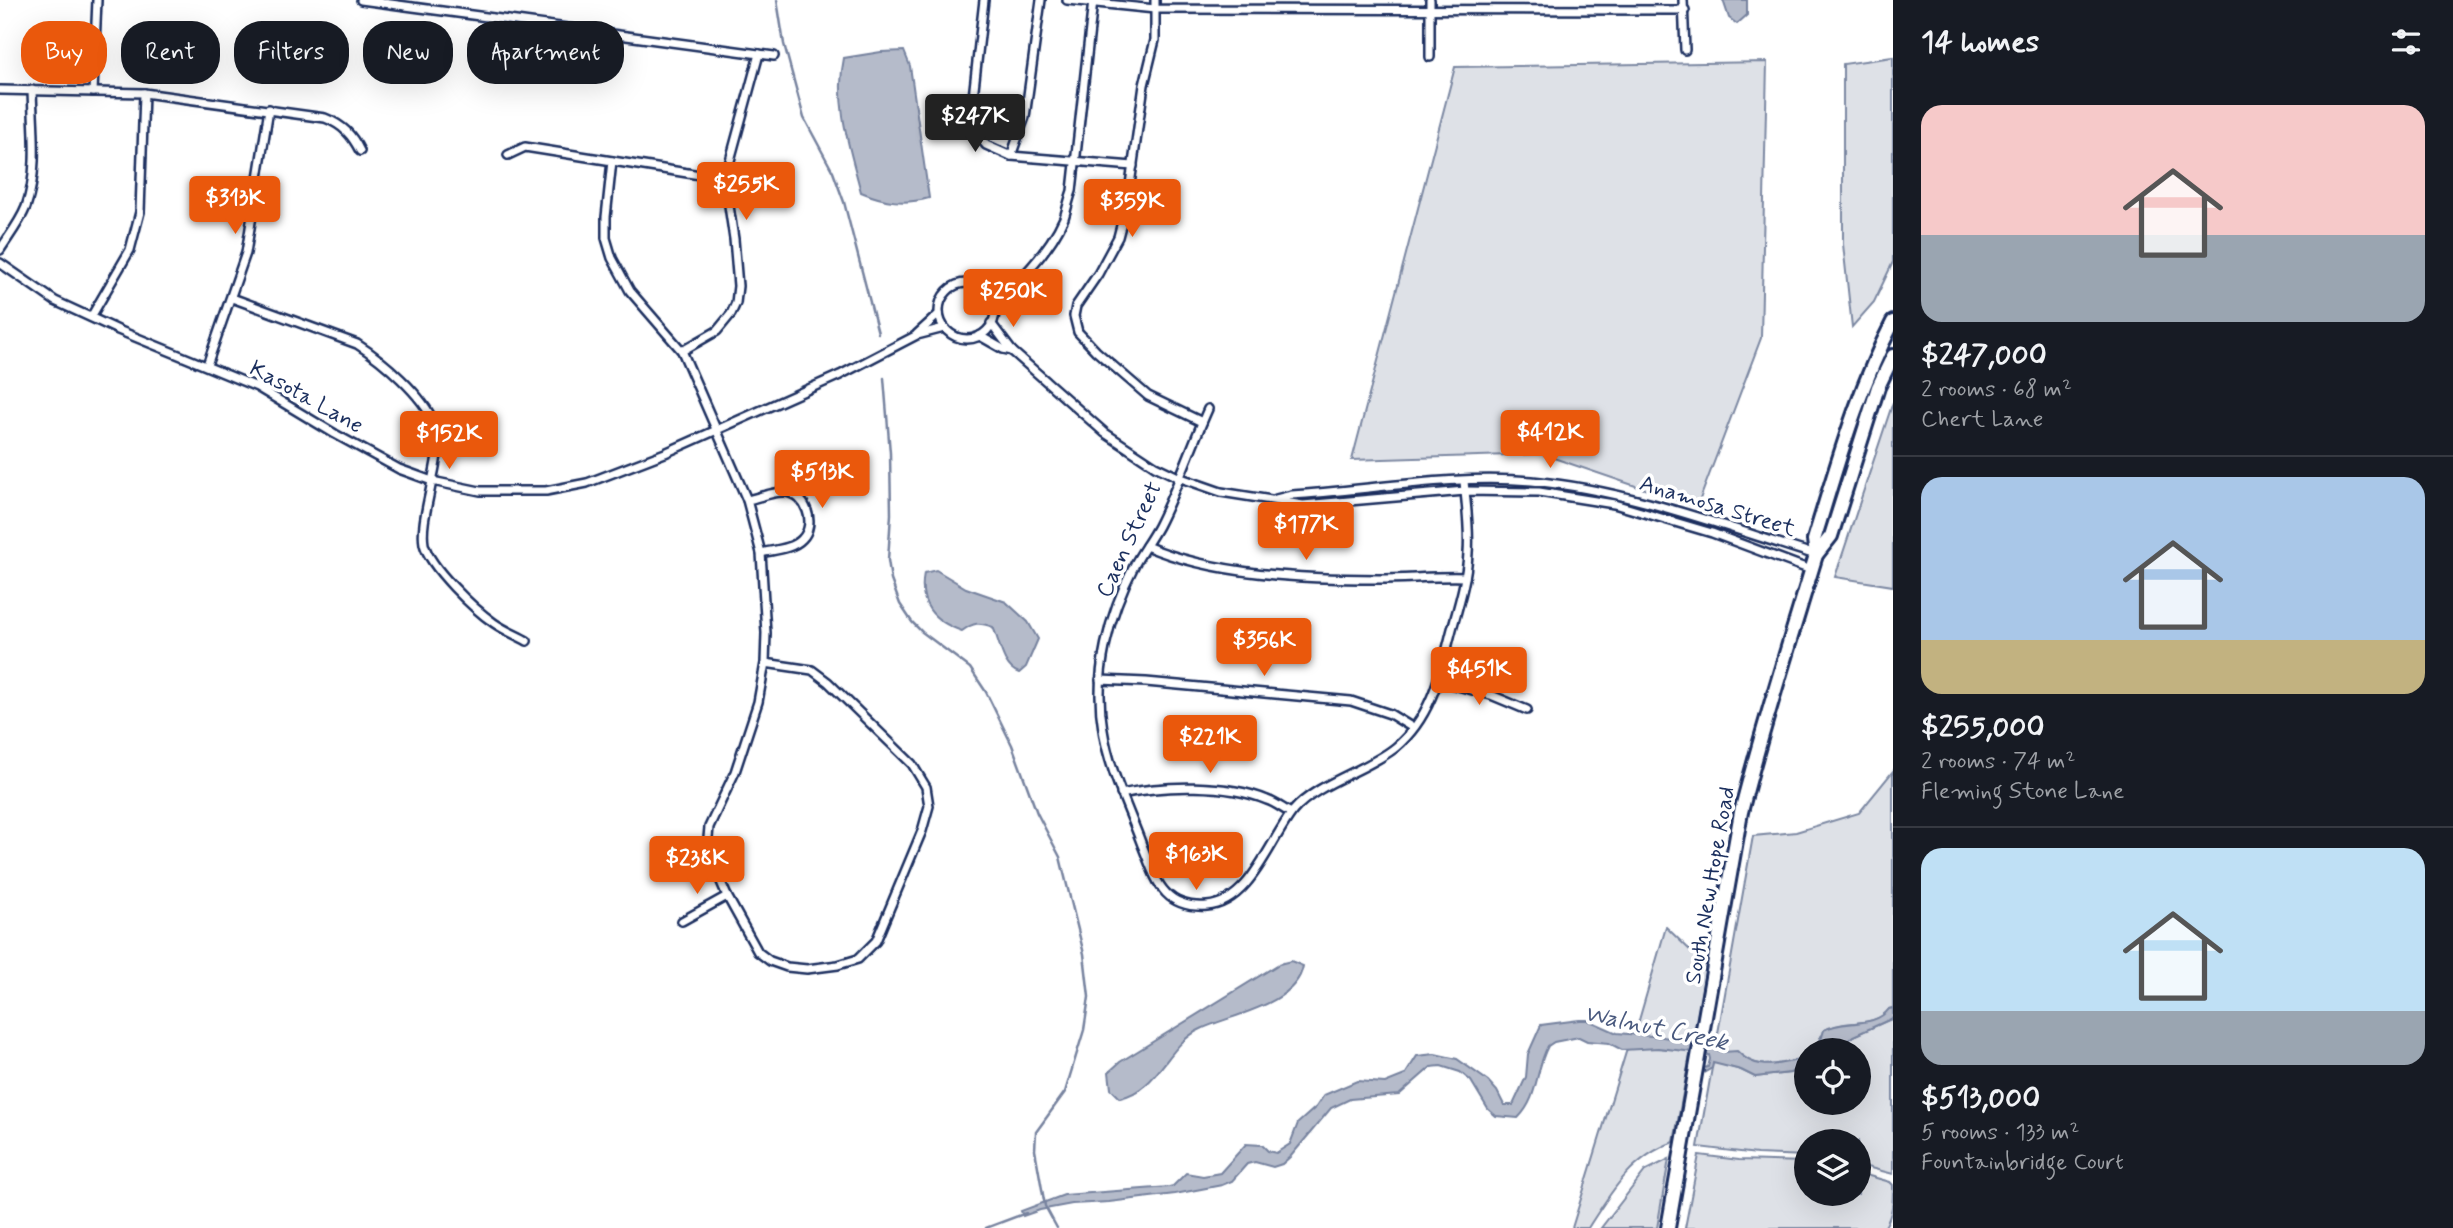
<!DOCTYPE html>
<meta charset="utf-8">
<style>
body{margin:0;font-family:Mynerve,sans-serif;background:#20242c;color:#f1f3f6;height:100vh;display:flex;flex-direction:column;font-size:26px;white-space:nowrap}
*{box-sizing:border-box;margin:0}
p{font-size:23px;color:#9ea1a6}
.icon{flex:none;width:38px;height:38px;fill:none;stroke:currentColor;stroke-width:2;stroke-linecap:round;stroke-linejoin:round}
.map{position:relative;flex:1;overflow:hidden}
.drawer{display:flex;flex-direction:column;background:#171b24;width:560px}
.drawer>*{flex:none}
.guide{position:absolute;left:21px;top:21px;width:665px;height:63px;display:flex;gap:14px}
.fabs{position:absolute;left:1794px;top:1038px;display:grid;gap:14px}
.fabs a{display:grid;place-items:center;width:77px;height:77px;border-radius:50%;background:#171b24;box-shadow:0 7px 28px #0002;font-size:35px}
.price{position:absolute;translate:-50% -60px;padding:0 16px;border-radius:7px;background:#ea580c;color:#fff;font-size:23px;line-height:46px;filter:drop-shadow(0 2px 4px #0008)}
.price::after{content:'';position:absolute;left:50%;top:42px;width:21px;height:16px;margin-left:-10px;background:inherit;clip-path:polygon(0 0,100% 0,50% 100%)}
.price.active{background:#222;color:#fff}
ul{padding:0;list-style:none}
li{display:grid;align-content:center;gap:14px;height:371px;padding:0 28px}
li+li{border-top:2px solid #363941}
li span{display:grid;place-items:center;height:217px;border-radius:21px;color:#555}
li>.icon{margin-inline-start:auto}
span .icon{width:126px;height:126px;fill:#fffc;stroke-width:1}
li b{font-size:30px}
h2{display:flex;justify-content:space-between;align-items:center;height:84px;padding:0 28px;font-size:30px}
.pill{padding:0 24px;border-radius:28px;background:#171b24;box-shadow:0 7px 28px #0002;font-size:24px;line-height:63px}
.pill.active{background:#ea580c;color:#fff}
main{display:flex;flex:1;min-height:0}
.map>svg:first-child{display:block}
.green{fill:#dee1e7;stroke:#7c88a2;stroke-width:2}
.water{fill:#b5bbca;stroke:#77839f;stroke-width:2}
.lines{fill:none;stroke-linecap:round;stroke-linejoin:round}
.stream{stroke:#77839f;stroke-width:2.5}
.street-casing{stroke:#1b2f5e;stroke-width:12}
.primary-casing{stroke:#1b2f5e;stroke-width:18}
.street{stroke:#fff;stroke-width:7}
.primary{stroke:#fff;stroke-width:12}
.labels{text-anchor:middle;stroke-width:7;stroke-linejoin:round;paint-order:stroke}
.street-label{font-size:23px;fill:#1b2f5e;stroke:#fff}
.water-label{font-size:24px;font-style:italic;fill:#49597e;stroke:#fff}
</style>
<main>
<div class="map">
<svg width="1893" height="1228" viewBox="0 0 1893 1228">
<rect width="100%" height="100%" fill="#fff"/>
<filter id="ink" filterUnits="userSpaceOnUse"><feTurbulence type="fractalNoise" baseFrequency=".0143" numOctaves="2"/><feDisplacementMap in="SourceGraphic" scale="14" xChannelSelector="R" yChannelSelector="G"/><feConvolveMatrix kernelMatrix="1 2 1 2 8 2 1 2 1" color-interpolation-filters="sRGB"/></filter>
<g filter="url(#ink)">
<g class="green">
<path d="M1893,57V262L1874,302L1852,327L1843,244V64Z"/>
<path d="M1767,62L1761,338L1697,507L1542,454L1352,460L1455,67Z"/>
<path d="M1893,402V586L1835,577Z"/>
<path d="M1893,771V1008L1889,1009C1876,1027 1852,1020 1835,1026C1830,1028 1824,1034 1820,1037L1818,1050H1806V1059C1797,1060 1788,1064 1779,1065C1760,1068 1734,1055 1715,1050L1753,836L1796,832L1859,813Z"/>
<path d="M1666,927L1692,952L1708,955L1693,1042L1635,1034Z"/>
<path d="M1893,1018V1174L1859,1165L1858,1141H1806V1156L1757,1154L1698,1147L1713,1062L1741,1070L1755,1077L1790,1073L1806,1067V1102H1858V1050H1838L1853,1036Z"/>
<path d="M1641,1047L1691,1050L1674,1142C1631,1157 1611,1192 1588,1228H1572L1627,1049Z"/>
<path d="M1699,1155L1739,1160L1806,1162V1194H1858L1859,1173L1890,1182L1893,1185C1893,1201 1893,1215 1884,1228H1685Z"/>
<path d="M1669,1159L1657,1228H1601L1645,1171Z"/>
</g>
<g class="water">
<path d="M1723,0H1747V15L1737,24L1729,18Z"/>
<path d="M904,51L910,66L929,198C904,205 885,202 861,192C850,149 834,104 844,58L881,52Z"/>
<path d="M936,570L966,588L1006,602L1028,622L1038,639L1026,667L1019,673C1002,667 1000,642 993,627C979,622 974,622 962,631C933,621 918,604 924,573Z"/>
<path d="M1291,961L1303,966C1296,1005 1230,1015 1201,1029C1167,1044 1159,1090 1120,1098L1111,1089L1109,1072L1120,1062L1279,964Z"/>
<path d="M1893,1008V1018L1853,1036L1838,1050H1818L1824,1030C1843,1019 1874,1029 1889,1009Z"/>
<path d="M1579,1020H1588L1617,1033L1663,1037L1693,1042L1723,1052L1737,1051C1759,1074 1780,1062 1806,1059V1067L1790,1073L1755,1077L1741,1070L1713,1063L1712,1068L1705,1072L1703,1068L1708,1067L1710,1059L1709,1055L1703,1053L1658,1048L1622,1050L1609,1043L1587,1041L1579,1037L1554,1042L1548,1046C1535,1070 1539,1097 1518,1118L1496,1116L1488,1109L1471,1081L1460,1072L1441,1066L1431,1067L1399,1095L1350,1099L1331,1108L1291,1156L1282,1164L1273,1167L1255,1162L1247,1164L1232,1181L1222,1185L1175,1194L1109,1202L1072,1204L1040,1210L1023,1216L1021,1211L1064,1195L1169,1187L1173,1186L1186,1173L1203,1176L1220,1173L1246,1144L1262,1145L1268,1151L1276,1153L1290,1144L1298,1123L1316,1107L1324,1095L1357,1081L1385,1083L1405,1075L1417,1056L1435,1054L1457,1059L1488,1081L1497,1091L1504,1105H1513L1526,1077L1528,1054L1541,1025Z"/>
</g>
<g class="lines">
<g class="stream">
<path d="M777,0L784,44L804,118L833,172L844,202L878,333"/>
<path d="M884,378L890,453L891,514L888,560L891,580L900,604L912,622L922,632L970,668L986,692L1012,745L1037,813L1060,857L1084,954L1089,997L1084,1030L1065,1092L1036,1132L1035,1150L1045,1206L1057,1228"/>
<path d="M986,1228L1026,1213"/>
</g>
<defs>
<g id="street">
<path d="M361,0L774,56"/>
<path d="M984,0L971,115L978,135L986,145L1011,156L1133,166"/>
<path d="M1067,0L1155,9L1685,10"/>
<path d="M1155,0V40L1144,85L1128,199L1118,237L1098,274L1076,306L1074,316L1078,332L1096,351L1148,396L1202,422"/>
<path d="M1683,0L1685,50"/>
<path d="M1430,57V0"/>
<path d="M0,90L144,93L325,118C343,125 352,135 360,151"/>
<path d="M93,92L97,0"/>
<path d="M508,155L525,147L725,179"/>
<path d="M1011,156L1025,117L1041,0"/>
<path d="M612,161L606,217V238L612,258L630,291L682,351L747,500L761,553L766,633L765,663L758,702L735,772L709,827L707,849L727,896L758,952L770,961L787,967L807,969L838,965L858,959L876,941L922,831L929,806L926,787L912,764L828,682L812,670L765,663"/>
<path d="M0,250C9,236 20,222 26,207C39,170 33,129 32,90"/>
<path d="M0,263L55,301L118,330L257,387L335,434L399,469L432,481L480,491H546L587,483L665,453L840,375L917,335L944,328"/>
<circle cx="967" cy="311" r="28"/>
<path d="M987,291L1017,279"/>
<path d="M232,298L357,344C382,360 423,395 434,423C442,443 435,467 431,486C428,503 421,527 424,544C430,568 474,609 494,623C504,630 516,635 527,641"/>
<path d="M994,304C1020,281 1050,250 1064,218C1067,209 1069,199 1072,191L1093,1"/>
<path d="M91,317L130,250L140,212L144,93"/>
<path d="M991,323L1012,351L1105,433L1155,466L1178,477L1221,492L1303,505L1465,491L1539,492L1614,504L1712,533L1811,570"/>
<path d="M917,334L939,314"/>
<path d="M980,336L1003,349L1012,351"/>
<path d="M682,351L717,331L731,314L736,303L738,286L734,239L725,179L759,54"/>
<path d="M207,365L246,253L269,109"/>
<path d="M1208,409C1191,447 1177,489 1158,526C1151,539 1142,551 1135,564C1109,614 1093,673 1103,730C1109,770 1128,807 1142,845C1156,879 1162,909 1207,906C1250,903 1270,840 1293,811C1318,782 1367,771 1396,747C1432,717 1441,671 1452,629C1459,604 1467,578 1468,553C1470,529 1466,504 1464,481"/>
<path d="M1276,499L1292,495C1371,490 1452,474 1532,481C1629,490 1723,526 1816,555"/>
<path d="M747,500C759,498 773,491 785,492C806,494 817,524 802,539C793,549 773,550 761,553"/>
<path d="M1146,546C1214,575 1304,579 1379,579C1407,579 1436,576 1465,577"/>
<path d="M1100,680L1146,682L1351,701L1390,714L1413,728"/>
<path d="M1439,681L1491,695L1527,710"/>
<path d="M1121,794C1163,785 1227,783 1267,800C1276,803 1283,809 1291,813"/>
<path d="M682,921L727,896"/>
</g>
<g id="primary">
<path d="M1816,555L1814,540C1837,466 1857,391 1893,322"/>
<path d="M1668,1228L1741,812C1763,725 1790,641 1816,555L1831,536L1878,387L1893,356"/>
</g>
</defs>
<use href="#street" class="street-casing"/>
<use href="#primary" class="primary-casing"/>
<use href="#street" class="street"/>
<use href="#primary" class="primary"/>
</g>
</g>
<g class="labels">
<g class="street-label">
<text transform="translate(307 396) rotate(29)" y="8">Kasota Lane</text>
<text transform="translate(1718 505) rotate(17)" y="8">Anamosa Street</text>
<text transform="translate(1128 539) rotate(-65)" y="8">Caen Street</text>
<text transform="translate(1709 885) rotate(-80)" y="8">South New Hope Road</text>
</g>
<g class="water-label">
<text transform="translate(1656 1027) rotate(12)" y="8">Walnut Creek</text>
</g>
</g>
</svg>
<div class="fabs">
<a><svg class="icon" aria-label="locate" viewBox="0 0 24 24"><circle cx="12" cy="12" r="6"/><path d="M12 2v4M12 18v4M2 12h4M18 12h4"/></svg></a>
<a><svg class="icon" aria-label="layers" viewBox="0 0 24 24"><path d="M12 4l9 5-9 5-9-5zM3 14l9 5 9-5"/></svg></a>
</div>
<b class="price active" style="left:975px;top:154px">$247K</b>
<b class="price" style="left:746px;top:222px">$255K</b>
<b class="price" style="left:235px;top:236px">$313K</b>
<b class="price" style="left:1132px;top:239px">$359K</b>
<b class="price" style="left:1013px;top:329px">$250K</b>
<b class="price" style="left:1550px;top:470px">$412K</b>
<b class="price" style="left:449px;top:471px">$152K</b>
<b class="price" style="left:822px;top:510px">$513K</b>
<b class="price" style="left:1306px;top:562px">$177K</b>
<b class="price" style="left:1264px;top:678px">$356K</b>
<b class="price" style="left:1479px;top:707px">$451K</b>
<b class="price" style="left:1210px;top:775px">$221K</b>
<b class="price" style="left:1196px;top:892px">$163K</b>
<b class="price" style="left:697px;top:896px">$238K</b>
<div class="guide">
<a class="pill active">Buy</a>
<a class="pill">Rent</a>
<a class="pill">Filters</a>
<a class="pill">New</a>
<a class="pill">Apartment</a>
</div>
</div>
<section class="drawer">
<h2>14 homes<svg class="icon" aria-label="filters" viewBox="0 0 24 24"><path d="M4 7h16M4 17h16"/><circle cx="9" cy="7" r="2"/><circle cx="15" cy="17" r="2"/></svg></h2>
<ul>
<li><span style="background:linear-gradient(#f6c9c9 60%,#9aa5b1 0)"><svg class="icon" aria-label="home" viewBox="0 0 24 24"><path d="M3 11l9-7 9 7M6 9v11h12V9"/></svg></span><div><b>$247,000</b><p>2 rooms · 68 m²</p><p>Chert Lane</p></div></li>
<li><span style="background:linear-gradient(#a9c7e8 75%,#c2b280 0)"><svg class="icon" aria-label="home" viewBox="0 0 24 24"><path d="M3 11l9-7 9 7M6 9v11h12V9"/></svg></span><div><b>$255,000</b><p>2 rooms · 74 m²</p><p>Fleming Stone Lane</p></div></li>
<li><span style="background:linear-gradient(#bfe0f5 75%,#9aa5b1 0)"><svg class="icon" aria-label="home" viewBox="0 0 24 24"><path d="M3 11l9-7 9 7M6 9v11h12V9"/></svg></span><div><b>$513,000</b><p>5 rooms · 133 m²</p><p>Fountainbridge Court</p></div></li>
</ul>
</section>
</main>
